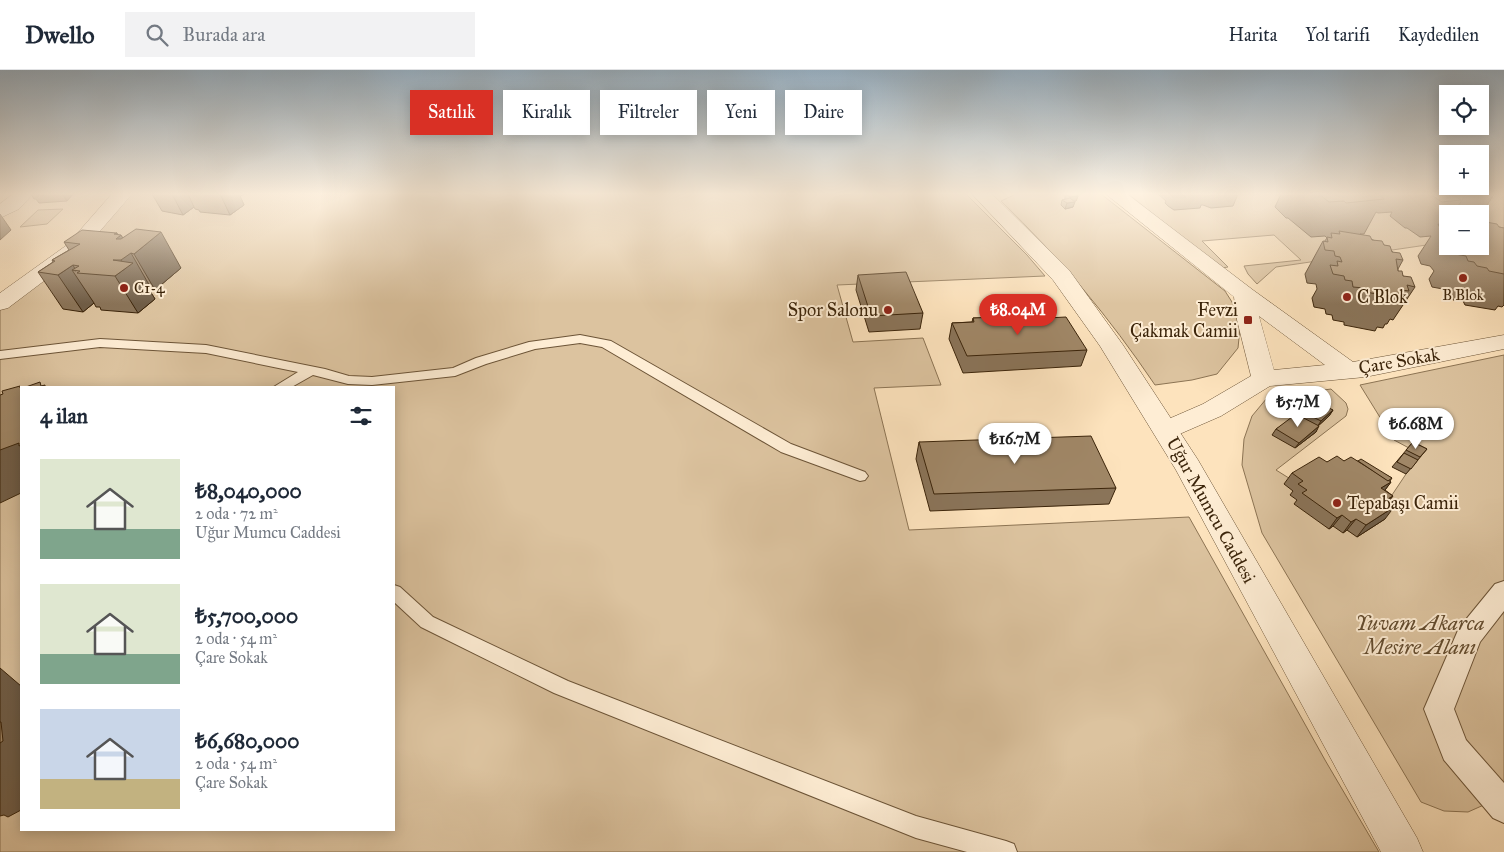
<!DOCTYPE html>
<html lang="tr">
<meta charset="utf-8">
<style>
body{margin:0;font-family:"IM FELL Great Primer",serif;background:#f2f2f3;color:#1f2937;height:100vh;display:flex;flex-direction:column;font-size:19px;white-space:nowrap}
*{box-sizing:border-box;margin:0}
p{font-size:16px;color:#747a83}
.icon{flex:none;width:28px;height:28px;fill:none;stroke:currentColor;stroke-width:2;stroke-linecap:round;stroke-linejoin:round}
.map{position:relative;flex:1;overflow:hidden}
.side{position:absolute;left:20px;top:316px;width:375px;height:445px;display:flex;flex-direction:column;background:#fff;border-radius:0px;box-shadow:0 2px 12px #0003}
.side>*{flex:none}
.banner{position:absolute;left:410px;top:20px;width:475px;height:45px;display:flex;gap:10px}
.buttons{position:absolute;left:1439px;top:15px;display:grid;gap:10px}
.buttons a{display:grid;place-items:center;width:50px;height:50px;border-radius:0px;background:#fff;box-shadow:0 2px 12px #0003;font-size:25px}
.price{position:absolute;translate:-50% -42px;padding:0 11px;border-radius:18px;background:#fff;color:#222;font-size:16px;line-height:32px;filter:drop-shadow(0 1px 2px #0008)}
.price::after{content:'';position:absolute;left:50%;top:30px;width:15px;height:11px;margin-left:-8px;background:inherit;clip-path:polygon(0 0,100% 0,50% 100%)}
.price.selected{background:#d93025;color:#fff}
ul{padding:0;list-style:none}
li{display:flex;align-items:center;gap:15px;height:125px;padding:0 20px}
li span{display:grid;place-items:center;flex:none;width:140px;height:100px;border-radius:0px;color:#555}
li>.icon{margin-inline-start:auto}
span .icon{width:60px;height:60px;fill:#fffc;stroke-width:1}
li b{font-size:21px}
h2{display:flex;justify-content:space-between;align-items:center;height:60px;padding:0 20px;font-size:21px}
.tag{padding:0 18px;border-radius:0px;background:#fff;box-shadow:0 2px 12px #0003;font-size:18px;line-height:45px}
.tag.selected{background:#d93025;color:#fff}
header{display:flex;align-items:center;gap:30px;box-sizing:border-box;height:70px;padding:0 25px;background:#fff;border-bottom:1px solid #e0e1e3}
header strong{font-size:24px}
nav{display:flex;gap:28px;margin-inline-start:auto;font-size:18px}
.search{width:350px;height:45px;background:#f2f2f3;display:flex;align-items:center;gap:12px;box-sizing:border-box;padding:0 18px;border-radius:0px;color:#747a83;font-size:19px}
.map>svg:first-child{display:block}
.green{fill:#dcc39f;stroke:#8c7454;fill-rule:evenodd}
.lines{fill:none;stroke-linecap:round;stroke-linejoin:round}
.service-casing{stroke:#6c5437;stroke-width:2}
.pedestrian-casing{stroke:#6c5437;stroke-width:2}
.minor-casing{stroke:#6c5437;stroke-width:1}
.tertiary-casing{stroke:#6c5437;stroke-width:1}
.service{fill:#feedd4;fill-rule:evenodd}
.pedestrian{fill:#feedd4;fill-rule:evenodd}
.minor{fill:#feedd4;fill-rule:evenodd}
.tertiary{fill:#feedd4;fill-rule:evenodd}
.wall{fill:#8a7459;stroke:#3b240a}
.shaded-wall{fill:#705e48;stroke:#3b240a}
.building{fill:#a08767;stroke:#3b240a}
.poi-dot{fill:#8f2418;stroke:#feedd4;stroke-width:2}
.labels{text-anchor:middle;stroke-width:4;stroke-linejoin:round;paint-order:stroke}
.far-poi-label{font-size:15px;fill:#3b240a;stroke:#feedd4;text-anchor:start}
.poi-label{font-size:18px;fill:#3b240a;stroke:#feedd4;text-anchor:start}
.street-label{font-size:18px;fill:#3b240a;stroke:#feedd4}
.near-park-label{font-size:21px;font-style:italic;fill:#634c2f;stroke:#feedd4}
</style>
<header>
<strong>Dwello</strong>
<div class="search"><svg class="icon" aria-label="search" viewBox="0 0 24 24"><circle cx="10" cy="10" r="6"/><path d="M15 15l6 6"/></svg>Burada ara</div>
<nav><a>Harita</a><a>Yol tarifi</a><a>Kaydedilen</a></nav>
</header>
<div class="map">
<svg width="1504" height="782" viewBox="0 0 1504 782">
<rect width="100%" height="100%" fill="#fde3bd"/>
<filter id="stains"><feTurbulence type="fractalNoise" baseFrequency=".004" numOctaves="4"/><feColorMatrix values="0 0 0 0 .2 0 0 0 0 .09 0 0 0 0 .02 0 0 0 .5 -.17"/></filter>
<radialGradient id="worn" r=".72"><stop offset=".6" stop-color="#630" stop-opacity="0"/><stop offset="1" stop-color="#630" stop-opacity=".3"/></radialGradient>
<g class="green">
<path d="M123,124H966L1027,185L1045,206L837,215L853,272L923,268L941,315L874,318L909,460L1189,447L1325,690L1379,782H0V233L42,204ZM21,318H394V760H21Z"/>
<path d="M1016,124H1101L1225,221L1232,232L1240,258L1238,278L1217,304L1192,310L1155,315C1109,247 1060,188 1001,131Z"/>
<path d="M1128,124H1504V163L1480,167V144H1448L1447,172L1276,197L1257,214L1248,204L1244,196L1301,190L1274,165L1202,171L1228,197L1222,198Z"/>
<path d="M63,139L47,154L20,157L38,140Z"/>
<path d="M1504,285V726L1468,742L1444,741L1421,732L1262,463L1242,395L1244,369L1252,346L1267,328L1331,319L1346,333L1348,339L1346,346L1276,400L1292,410L1299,431L1329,459L1333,456L1347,460L1357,466L1384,437L1406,404L1422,385L1394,370L1360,315Z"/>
</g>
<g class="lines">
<defs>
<g id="service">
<path d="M580,265L611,271L791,374L865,402L868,406L865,410L860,411L781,382L602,277L580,273L535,279L486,294L455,306L372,315L348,314L313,305L290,318H272L298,302L206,283L100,277L0,289V281L100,269L206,275L325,299L349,306L372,307L453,298L476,288L529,272Z"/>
<path d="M394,515L400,517L433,547L568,611L916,746L1006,771L1014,774L1017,782H967L916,768L554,623L421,557L394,532Z"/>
</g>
<path id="pedestrian" d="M1504,511V541L1480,572L1454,639L1466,670L1504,713V753L1493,748L1444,690L1424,639L1459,558L1495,514Z"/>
<g id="minor">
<path d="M13,124H33L19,139L0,148V134Z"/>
<path d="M112,124H132L81,183L8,238L0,240V223L67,175Z"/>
<path d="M1106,124H1127L1253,220L1353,292L1504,265V279L1365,307L1270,316L1221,346L1175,366L1166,369L1157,366L1153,360L1157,354L1203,334L1251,306L1237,250L1234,227ZM1259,246L1325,295L1274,300Z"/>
</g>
<path id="tertiary" d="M972,124H992L1069,200L1123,275L1198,390L1417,768L1423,782H1381L1176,400L1100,276L1053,210Z"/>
</defs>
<use href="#service" class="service-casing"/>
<use href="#pedestrian" class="pedestrian-casing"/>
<use href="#minor" class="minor-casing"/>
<use href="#tertiary" class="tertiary-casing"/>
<use href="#service" class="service"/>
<use href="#pedestrian" class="pedestrian"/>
<use href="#minor" class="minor"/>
<use href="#tertiary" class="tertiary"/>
</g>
<g class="wall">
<path d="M31,124H73L67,131L39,133L36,129H34Z"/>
<path d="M152,124H244L240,126L244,135L230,145L200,142L199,140L195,139L194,137L183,145L162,141Z"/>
<path d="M1065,124H1078L1077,125L1078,126L1076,131H1074L1073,137L1065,139L1061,135L1062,130L1065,129Z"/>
<path d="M1158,124H1238L1233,136L1211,138L1203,135H1201L1200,138L1174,140L1168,136L1165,133L1166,131Z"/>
<path d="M1281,124H1494L1480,146V144H1448V176H1480L1486,152L1499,157L1504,158V235L1502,237L1498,236L1495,240L1465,235L1463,231L1453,230L1451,225L1445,224L1443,219L1432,217L1429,209L1434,201L1430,196L1421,194L1418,186L1431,166L1420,167L1407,158H1405L1390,146L1392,142L1378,143L1376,142L1364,164H1360L1384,175L1403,190L1398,199V201L1415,217L1393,250L1390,249L1387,254H1385L1383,258L1377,257L1375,261L1344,255V252L1333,250L1332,245L1326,244L1325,239L1314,237L1312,228L1317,219L1316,214L1307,213L1305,204L1323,171L1324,172L1327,168L1325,166L1311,167L1288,148H1286L1275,137Z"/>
<path d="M118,165L181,198L155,220H152L150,221L155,229L138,243L101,240L100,237H96L94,233L83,242L63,239L38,202L53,192L52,190L69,180L64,172Z"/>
<path d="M858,205L923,243L920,259L869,262L856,220Z"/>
<path d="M973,248H1047L1087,280L1081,296L963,303L949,269L952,253L972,252Z"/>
<path d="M1333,340L1329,346L1318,356L1316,362L1295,378L1272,365L1276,359L1299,345L1301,341Z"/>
<path d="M919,372L1116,418L1109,434L930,441L916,389Z"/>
<path d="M1413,372L1427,379L1406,404L1392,397Z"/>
<path d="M1344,391H1358L1392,408L1390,411L1391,412L1385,420L1393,426L1387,433L1385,449L1357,467L1347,460L1343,463L1333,456L1329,459L1294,434L1297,430L1290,425L1293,421L1284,414L1292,403L1327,392Z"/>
</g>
<g class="shaded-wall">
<path d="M62,124H73L67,131Z"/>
<path d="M172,124H188L194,137L183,145Z"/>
<path d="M220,124H244L240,126L244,135L230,145Z"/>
<path d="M1466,124H1494L1480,146V144H1453Z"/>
<path d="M1078,126L1076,131L1068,132L1070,127Z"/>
<path d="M1075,132L1073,137L1065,139L1067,133Z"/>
<path d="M0,144L11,160L0,170Z"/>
<path d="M161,162L181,198L155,220L134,184Z"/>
<path d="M117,163L119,167L121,165L132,184L131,183L152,220L150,221L155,229L138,243L115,206L126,198L121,190L114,164Z"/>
<path d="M73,195L76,201L72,200L94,233L83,242L58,205Z"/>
<path d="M1333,340L1329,346L1317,357L1321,351Z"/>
<path d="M1319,356L1316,362L1295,378L1299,373Z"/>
<path d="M0,359L21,375V423L0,433Z"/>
<path d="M1391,412L1382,424L1381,418Z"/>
<path d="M1393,426L1384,437V431Z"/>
<path d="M1394,437L1385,449L1357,467L1366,455Z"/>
<path d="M1342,445L1333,456L1329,459L1337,448Z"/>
<path d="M1356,449L1347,460L1343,463L1351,452Z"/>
<path d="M0,598L21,616V740L8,747L4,745L0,746Z"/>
</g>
<g class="building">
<path d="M1066,124H1076L1078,126L1070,127Z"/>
<path d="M1319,124H1378L1384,129L1346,133L1344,131L1329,132Z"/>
<path d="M1430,124H1452L1461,130L1442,132Z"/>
<path d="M1070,128L1075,132L1067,133L1062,130Z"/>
<path d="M1480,148L1484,149L1486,152L1497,154L1499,157L1504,158V204L1489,201L1487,198L1477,196L1474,192L1468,191L1466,186L1455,184L1451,176L1459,177L1458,176H1480Z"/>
<path d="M1442,150L1448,151V163L1442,162L1438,154L1444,155Z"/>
<path d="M136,159L161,162L134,184L131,183L121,190H113L133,193L115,206L77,203L80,201L72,200L79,196L73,195L58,205L38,202L55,191L52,190L80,174L64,172L82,160L117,163L114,164L121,165L116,169H121Z"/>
<path d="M1339,161L1370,166L1372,170L1382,171L1384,175L1390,176L1392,182L1400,183L1403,190L1396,189L1398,201H1402L1403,206L1411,207L1415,217L1407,215L1409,221L1402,220L1404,224L1395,223L1396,227L1365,222L1364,218L1353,217L1352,211L1345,210L1344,206L1333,204L1330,195L1338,196L1337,191L1342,192L1340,187L1335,186L1334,181L1325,180L1323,171L1328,172L1327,167L1332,168L1331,163L1340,164Z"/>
<path d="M906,202L923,243L871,246L858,205Z"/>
<path d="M1045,245L1047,248L1066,247L1087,280L967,286L952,253L974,252L973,248Z"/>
<path d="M40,312L41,316L45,315V318H23Z"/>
<path d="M20,316V318H21V375L19,376V373L0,380V325L3,324L2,321Z"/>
<path d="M1313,330L1333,340L1321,351L1301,341Z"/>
<path d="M1296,344L1319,356L1299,373L1276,359Z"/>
<path d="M1091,366L1116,418L934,424L919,372Z"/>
<path d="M1413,372L1427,379L1420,387L1406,380Z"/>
<path d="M1404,383L1418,390L1411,399L1397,392Z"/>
<path d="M1337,386L1344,391L1351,387L1391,412L1381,418L1393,426L1384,431L1394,437L1366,455L1356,449L1351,452L1342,445L1337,448L1302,423L1307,420L1298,414L1303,411L1292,403L1319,387L1327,392Z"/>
<path d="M1361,389L1392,408L1388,411L1358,391Z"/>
<path d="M0,652H1L3,671L0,673Z"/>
</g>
<linearGradient id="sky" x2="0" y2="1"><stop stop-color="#96adbe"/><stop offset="0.53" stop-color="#fef2e1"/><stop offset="1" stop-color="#fef2e1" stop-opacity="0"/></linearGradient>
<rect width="1504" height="234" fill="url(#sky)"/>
<g class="poi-dot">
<circle cx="1463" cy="208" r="5"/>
<circle cx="124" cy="218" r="5"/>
<circle cx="1347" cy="227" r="5"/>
<circle cx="888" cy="240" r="5"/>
<rect x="1243" y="245" width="10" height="10" rx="2.5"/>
<circle cx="1337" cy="433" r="5"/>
</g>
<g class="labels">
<g class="far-poi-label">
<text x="134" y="223">C1-4</text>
<text x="1463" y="230" text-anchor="middle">B Blok</text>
</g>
<g class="poi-label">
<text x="1357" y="233">C Blok</text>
<text x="878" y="246" text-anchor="end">Spor Salonu</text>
<text x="1238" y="246" text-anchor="end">Fevzi<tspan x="1238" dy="21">Çakmak Camii</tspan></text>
<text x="1347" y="439">Tepabaşı Camii</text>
</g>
<g class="street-label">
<text transform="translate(1399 291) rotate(-10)" y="6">Çare Sokak</text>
<text transform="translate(1211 440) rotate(61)" y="6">Uğur Mumcu Caddesi</text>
</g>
<g class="near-park-label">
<text x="1420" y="560">Yuvam Akarca<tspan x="1420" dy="24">Mesire Alanı</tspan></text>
</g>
</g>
<rect width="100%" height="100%" filter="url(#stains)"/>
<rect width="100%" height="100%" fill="url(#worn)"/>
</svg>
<div class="buttons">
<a><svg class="icon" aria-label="locate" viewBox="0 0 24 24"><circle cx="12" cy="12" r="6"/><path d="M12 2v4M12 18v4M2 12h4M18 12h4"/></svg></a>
<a>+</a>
<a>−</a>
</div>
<b class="price selected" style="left:1018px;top:266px">₺8.04M</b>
<b class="price" style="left:1298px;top:358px">₺5.7M</b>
<b class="price" style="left:1416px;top:380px">₺6.68M</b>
<b class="price" style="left:1015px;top:395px">₺16.7M</b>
<div class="banner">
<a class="tag selected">Satılık</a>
<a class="tag">Kiralık</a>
<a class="tag">Filtreler</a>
<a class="tag">Yeni</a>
<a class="tag">Daire</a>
</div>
<section class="side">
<h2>4 ilan<svg class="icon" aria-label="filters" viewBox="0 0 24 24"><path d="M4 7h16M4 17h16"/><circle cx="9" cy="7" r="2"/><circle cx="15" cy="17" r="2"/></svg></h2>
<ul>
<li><span style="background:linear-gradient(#dfe7d0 70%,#7fa58c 0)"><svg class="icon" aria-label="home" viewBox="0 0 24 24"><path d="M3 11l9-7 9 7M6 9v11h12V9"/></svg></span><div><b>₺8,040,000</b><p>2 oda · 72 m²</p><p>Uğur Mumcu Caddesi</p></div></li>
<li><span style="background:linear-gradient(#dfe7d0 70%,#7fa58c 0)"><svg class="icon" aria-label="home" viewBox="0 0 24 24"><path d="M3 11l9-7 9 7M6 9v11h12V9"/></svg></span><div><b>₺5,700,000</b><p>2 oda · 54 m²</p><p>Çare Sokak</p></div></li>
<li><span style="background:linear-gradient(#c9d6e8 70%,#c2b280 0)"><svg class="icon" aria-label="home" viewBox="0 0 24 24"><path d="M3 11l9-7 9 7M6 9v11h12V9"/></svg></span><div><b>₺6,680,000</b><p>2 oda · 54 m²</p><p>Çare Sokak</p></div></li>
</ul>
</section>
</div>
